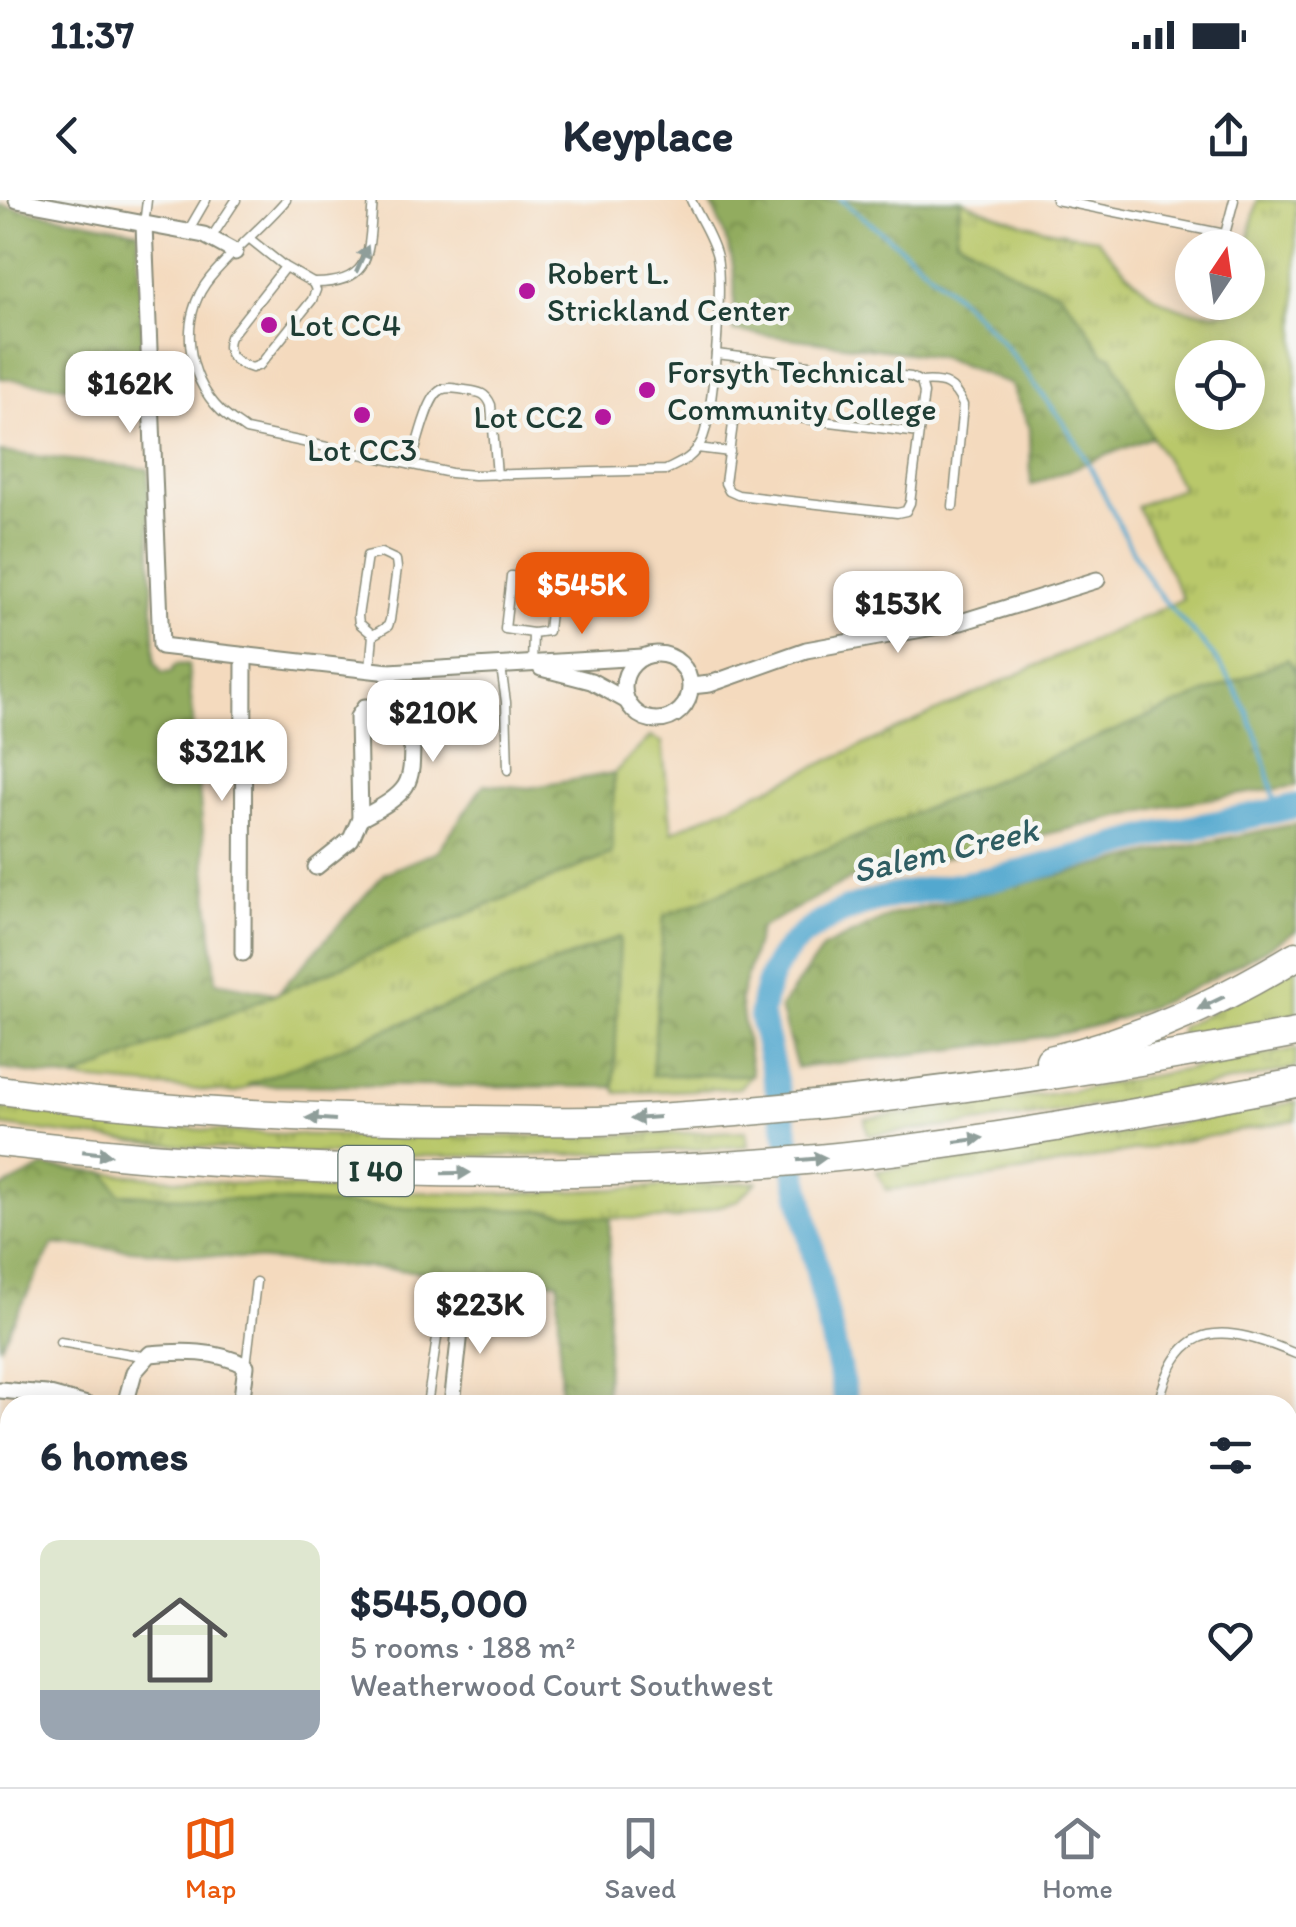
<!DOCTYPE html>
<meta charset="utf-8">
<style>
body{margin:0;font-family:Itim,sans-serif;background:#f6f6f7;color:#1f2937;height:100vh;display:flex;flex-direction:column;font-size:38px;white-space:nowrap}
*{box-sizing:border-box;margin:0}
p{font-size:32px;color:#747a83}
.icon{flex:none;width:55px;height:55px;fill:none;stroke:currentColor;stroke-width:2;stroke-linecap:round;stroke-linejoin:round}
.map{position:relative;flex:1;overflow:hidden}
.sheet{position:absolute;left:0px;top:1195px;width:1298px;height:392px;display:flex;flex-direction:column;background:#fff;border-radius:30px 30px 0 0;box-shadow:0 5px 25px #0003}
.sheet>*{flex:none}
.needle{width:65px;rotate:13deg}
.fabs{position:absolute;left:1175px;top:30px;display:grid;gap:20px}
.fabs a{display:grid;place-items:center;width:90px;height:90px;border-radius:50%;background:#fff;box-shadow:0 5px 25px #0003;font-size:50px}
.price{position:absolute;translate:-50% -85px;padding:0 22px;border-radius:20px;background:#fff;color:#222;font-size:32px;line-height:65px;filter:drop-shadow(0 2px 5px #0008)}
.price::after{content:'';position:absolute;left:50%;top:60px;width:30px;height:22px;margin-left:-15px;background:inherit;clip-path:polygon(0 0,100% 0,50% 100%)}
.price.on{background:#ea580c;color:#fff}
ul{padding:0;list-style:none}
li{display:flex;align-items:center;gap:30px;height:250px;padding:0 40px}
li+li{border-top:2px solid #e0e1e3}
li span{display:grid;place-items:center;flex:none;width:280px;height:200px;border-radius:20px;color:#555}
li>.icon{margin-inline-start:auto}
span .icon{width:120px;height:120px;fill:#fffc;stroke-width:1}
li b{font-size:42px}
h2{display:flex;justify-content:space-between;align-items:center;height:120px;padding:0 40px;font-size:42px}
.status{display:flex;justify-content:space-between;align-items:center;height:70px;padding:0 50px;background:#fff;direction:ltr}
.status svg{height:28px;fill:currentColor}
header{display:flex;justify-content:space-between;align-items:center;height:130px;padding:0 40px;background:#fff;font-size:45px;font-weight:800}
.tabs{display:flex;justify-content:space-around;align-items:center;height:140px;border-top:2px solid #e0e1e3;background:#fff;font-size:28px;color:#747a83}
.tabs a{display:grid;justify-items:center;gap:5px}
.tabs .on{color:#ea580c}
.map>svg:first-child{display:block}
.grass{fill:url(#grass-tufts);stroke:#6c824f;stroke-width:2.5;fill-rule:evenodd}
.forest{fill:url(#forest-crowns);stroke:#587449;stroke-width:2.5}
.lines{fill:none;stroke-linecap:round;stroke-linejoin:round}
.stream{stroke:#53a8cf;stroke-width:4}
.river{stroke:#53a8cf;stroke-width:25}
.lane-casing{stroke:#8a8c79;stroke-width:11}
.street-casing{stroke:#8a8c79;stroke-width:19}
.highway-casing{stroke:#8a8c79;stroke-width:31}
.lane{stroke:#fff;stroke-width:8}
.street{stroke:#fff;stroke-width:15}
.highway{stroke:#fff;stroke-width:28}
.oneway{fill:#8f9e9a}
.poi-dot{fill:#b5179e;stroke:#f6f6f2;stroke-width:4}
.labels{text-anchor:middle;stroke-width:9;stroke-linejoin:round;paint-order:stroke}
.shield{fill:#f6f6f2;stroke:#60746d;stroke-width:2.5}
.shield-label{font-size:30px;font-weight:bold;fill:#1f3d34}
.poi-label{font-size:32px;fill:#1f3d34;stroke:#f6f6f2;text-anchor:start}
.water-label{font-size:35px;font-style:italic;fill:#2f5d62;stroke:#f6f6f2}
</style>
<div class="status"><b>11:37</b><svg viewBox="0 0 49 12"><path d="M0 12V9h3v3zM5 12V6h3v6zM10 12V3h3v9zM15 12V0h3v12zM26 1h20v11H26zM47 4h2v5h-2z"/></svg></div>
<header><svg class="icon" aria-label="back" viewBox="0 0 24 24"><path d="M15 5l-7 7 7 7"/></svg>Keyplace<svg class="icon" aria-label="share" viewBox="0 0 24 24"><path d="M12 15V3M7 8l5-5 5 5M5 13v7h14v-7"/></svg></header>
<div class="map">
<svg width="1296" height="1587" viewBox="0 0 1296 1587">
<defs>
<pattern id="grass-tufts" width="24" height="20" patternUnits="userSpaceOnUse" patternTransform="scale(2.5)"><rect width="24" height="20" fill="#b9c86a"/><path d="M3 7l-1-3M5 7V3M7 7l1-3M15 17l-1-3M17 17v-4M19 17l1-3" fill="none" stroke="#96a458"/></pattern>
<pattern id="forest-crowns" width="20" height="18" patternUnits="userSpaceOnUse" patternTransform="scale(2.5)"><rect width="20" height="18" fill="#92ac5e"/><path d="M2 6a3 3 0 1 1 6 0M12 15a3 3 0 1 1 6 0" fill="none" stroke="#778d4e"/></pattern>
</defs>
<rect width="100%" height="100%" fill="#f6f6f2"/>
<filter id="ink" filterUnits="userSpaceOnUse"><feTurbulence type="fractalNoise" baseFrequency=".01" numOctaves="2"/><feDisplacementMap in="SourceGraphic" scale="20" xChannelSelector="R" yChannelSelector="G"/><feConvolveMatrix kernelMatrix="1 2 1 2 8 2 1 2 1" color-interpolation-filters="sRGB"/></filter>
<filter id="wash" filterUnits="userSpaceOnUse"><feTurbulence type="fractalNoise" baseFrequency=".0048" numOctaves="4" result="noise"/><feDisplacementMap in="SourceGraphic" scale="40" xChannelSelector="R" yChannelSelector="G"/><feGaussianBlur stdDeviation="2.25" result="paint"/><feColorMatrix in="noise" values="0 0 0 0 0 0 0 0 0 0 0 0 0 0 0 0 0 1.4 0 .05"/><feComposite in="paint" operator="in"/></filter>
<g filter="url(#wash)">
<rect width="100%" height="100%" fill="#f4dabe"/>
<g class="grass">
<path d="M961,0C1003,19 1050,33 1096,38C1121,67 1152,105 1191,111C1204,113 1218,112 1232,113L1235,103L1248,102L1247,47L1257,0H1296V473L1288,460L664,716L652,875H752L739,888L617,893L614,887L619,737L234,893L73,879L611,654L614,573L650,537L662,542L672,632L1183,399L1137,306L1182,288L1084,122L1059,92L1026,80L956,38ZM1192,158H1248V212H1192Z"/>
<path d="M1296,766V814L1181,836L1180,828Z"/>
<path d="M1296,849V868C1155,899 1011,921 868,935L865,919L1071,891Z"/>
<path d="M1296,902V920L987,978L886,990L877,971L1000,955Z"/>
<path d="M0,908C85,918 172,930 258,933C421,940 583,937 746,931L748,946C499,962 247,962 0,925Z"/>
<path d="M106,973C244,986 381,995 520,993C599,991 678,985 757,982L737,1001L675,1019L602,1018L538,1010H444L119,994Z"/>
</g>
<g class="forest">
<path d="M709,0H961L956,38L1026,80L1059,92L1084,122L1103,154L1112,156L1152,237L1031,285L1030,228L1010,184L941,157L733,131C736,69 737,57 709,0Z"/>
<path d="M0,5L138,31L145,196L0,178Z"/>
<path d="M0,252L148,269L155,462L162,473L171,472L175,465L188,464L216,782L277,794L385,673L438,651L484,584L529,588L614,573L612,653L73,879L0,869Z"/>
<path d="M1288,459L1296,473V586L1175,604L849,680L760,728L740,799L752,875H652L664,716Z"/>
<path d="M1296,624V731C1224,774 1147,817 1064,833C976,849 886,856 797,868L780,808L823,748L891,715L1153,653Z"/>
<path d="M620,737L614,887L247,885Z"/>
<path d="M44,967L106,973L119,994L444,1010H538L610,1018L606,1201L609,1205H561L558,1082L53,1044L0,1147V989Z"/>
</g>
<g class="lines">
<g class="stream">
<path d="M841,0C891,38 940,78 984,123C1011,150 1032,182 1055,211C1095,263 1116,328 1151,383C1169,410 1195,432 1215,458C1250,503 1265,555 1277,610"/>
<path d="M424,1578L432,1587"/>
</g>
<g class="river">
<path d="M847,1205L761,815C766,776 780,749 814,727C869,690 942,691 1005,676C1057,663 1109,647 1161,634C1206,624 1251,617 1296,606"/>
<path d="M0,1492L10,1493"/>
</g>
</g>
</g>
<g filter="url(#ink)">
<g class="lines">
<defs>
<g id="lane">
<path d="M286,0C262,28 233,50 210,78C178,117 186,177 221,211C228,218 238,224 246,230L451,273L474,275L666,270C682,262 693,258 701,242C714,218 723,85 717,57C713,38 699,18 691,0"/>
<path d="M1056,0L1225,34L1234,0"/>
<path d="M144,25L147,0"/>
<path d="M188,31L206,0"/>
<path d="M211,38L236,0"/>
<path d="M250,39L285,67L313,83L316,90L312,100L260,165L252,168C236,163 223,154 230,137L285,67"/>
<path d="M313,83C375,84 368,50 373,0"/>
<path d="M716,154L911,177L921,182L924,193L910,303L906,311L897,313L738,295L729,291L725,283L733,224L738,215L749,212L919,233"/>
<path d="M921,182C944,180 954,184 963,205L953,306"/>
<path d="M697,248L730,252"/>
<path d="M411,265C416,249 427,197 441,190C448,186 457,189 465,190C478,192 486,192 491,205L497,275"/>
<path d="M532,466L533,433L505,429L511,376L553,381L548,431L533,433"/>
<path d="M501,467L506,502L508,570"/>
<path d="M370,470L373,435L359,423L358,416L367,356L381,353L396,360L397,368L390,420L388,426L373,435"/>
<path d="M60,1142L148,1157"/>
<path d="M246,1166L256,1082"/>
<path d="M427,1205L443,1097C450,1090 456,1090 465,1094L463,1104"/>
<path d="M1158,1205C1179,1116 1224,1124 1296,1154"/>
</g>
<g id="street">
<path d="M17,0L204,35L235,52"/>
<path d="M144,25L161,446L389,472L643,457"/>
<circle cx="657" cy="487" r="33"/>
<path d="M541,468L591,481L627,501"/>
<path d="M691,486L710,484L806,450L961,422L1097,380"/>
<path d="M360,619C419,587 411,584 412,521L408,512L388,508"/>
<path d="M316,667L351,639L360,619L358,517L365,507L388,508L389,472"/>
<path d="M243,753L244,456"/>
<path d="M0,1190L46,1194L87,1205"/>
<path d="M125,1205L134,1172L150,1154C181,1151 218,1150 246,1166L241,1205"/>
<path d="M452,1205L463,1104"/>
<path d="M1279,1578L1285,1587"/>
</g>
<g id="highway">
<path d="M1050,860C1139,840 1219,803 1296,756"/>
<path d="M0,890C157,912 317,920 476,920C524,920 572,923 620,920C848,908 1072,876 1296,833"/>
<path d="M0,942C271,973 545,984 817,959C978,944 1137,913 1296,883"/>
</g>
</defs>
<use href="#lane" class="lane-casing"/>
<use href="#street" class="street-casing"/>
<use href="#highway" class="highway-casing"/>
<use href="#lane" class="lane"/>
<use href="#street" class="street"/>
<use href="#highway" class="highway"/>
</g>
<defs><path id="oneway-solid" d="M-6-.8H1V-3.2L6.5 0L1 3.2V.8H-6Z" transform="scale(2.5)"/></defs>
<g class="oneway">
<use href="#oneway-solid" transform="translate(362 59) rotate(-66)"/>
<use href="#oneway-solid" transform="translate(1211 803) rotate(154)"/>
<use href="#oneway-solid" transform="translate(645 918) rotate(176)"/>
<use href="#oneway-solid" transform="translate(321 919) rotate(-176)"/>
<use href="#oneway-solid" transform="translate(969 940) rotate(-8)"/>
<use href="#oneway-solid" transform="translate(97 953) rotate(7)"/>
<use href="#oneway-solid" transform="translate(812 959) rotate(-5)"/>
<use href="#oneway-solid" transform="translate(456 973) rotate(-1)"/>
</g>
</g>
<g class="poi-dot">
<circle cx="527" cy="91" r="10"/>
<circle cx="269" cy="125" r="10"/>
<circle cx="647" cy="190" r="10"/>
<circle cx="362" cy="215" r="10"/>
<circle cx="603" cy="217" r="10"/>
</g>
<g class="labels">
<rect class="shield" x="338.5" y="946" width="75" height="50" rx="8"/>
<g class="shield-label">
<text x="376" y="981">I 40</text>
</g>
<g class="poi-label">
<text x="547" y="84">Robert L.<tspan x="547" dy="37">Strickland Center</tspan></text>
<text x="289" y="136">Lot CC4</text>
<text x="667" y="183">Forsyth Technical<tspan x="667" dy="37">Community College</tspan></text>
<text x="583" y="228" text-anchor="end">Lot CC2</text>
<text x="362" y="261" text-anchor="middle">Lot CC3</text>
</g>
<g class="water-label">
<text transform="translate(945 650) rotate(-13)" y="12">Salem Creek</text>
</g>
</g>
</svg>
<div class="fabs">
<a><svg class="needle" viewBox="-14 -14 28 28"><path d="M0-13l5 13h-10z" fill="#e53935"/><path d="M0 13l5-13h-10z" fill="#747a83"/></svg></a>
<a><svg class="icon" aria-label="locate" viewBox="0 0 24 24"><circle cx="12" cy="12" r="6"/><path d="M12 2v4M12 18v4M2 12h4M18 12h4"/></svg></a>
</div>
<b class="price" style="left:130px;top:236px">$162K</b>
<b class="price on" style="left:582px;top:437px">$545K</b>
<b class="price" style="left:898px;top:456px">$153K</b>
<b class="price" style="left:433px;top:565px">$210K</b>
<b class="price" style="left:222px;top:604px">$321K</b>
<b class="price" style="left:480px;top:1157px">$223K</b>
<section class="sheet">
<h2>6 homes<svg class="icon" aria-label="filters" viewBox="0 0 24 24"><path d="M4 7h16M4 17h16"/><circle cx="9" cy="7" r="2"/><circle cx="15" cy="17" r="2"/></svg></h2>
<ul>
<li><span style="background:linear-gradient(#dfe7d0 75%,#9aa5b1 0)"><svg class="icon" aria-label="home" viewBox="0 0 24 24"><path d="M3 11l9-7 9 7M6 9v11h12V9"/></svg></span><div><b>$545,000</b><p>5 rooms · 188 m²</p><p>Weatherwood Court Southwest</p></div><svg class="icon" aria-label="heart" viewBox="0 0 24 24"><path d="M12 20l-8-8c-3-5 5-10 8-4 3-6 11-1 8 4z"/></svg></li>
</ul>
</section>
</div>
<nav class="tabs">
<a class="on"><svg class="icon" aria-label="map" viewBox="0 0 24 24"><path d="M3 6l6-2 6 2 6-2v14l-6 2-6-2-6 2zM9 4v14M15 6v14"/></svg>Map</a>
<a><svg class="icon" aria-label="saved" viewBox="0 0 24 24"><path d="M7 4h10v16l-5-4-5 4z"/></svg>Saved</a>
<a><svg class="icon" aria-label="home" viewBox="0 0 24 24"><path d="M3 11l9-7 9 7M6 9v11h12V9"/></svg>Home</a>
</nav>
